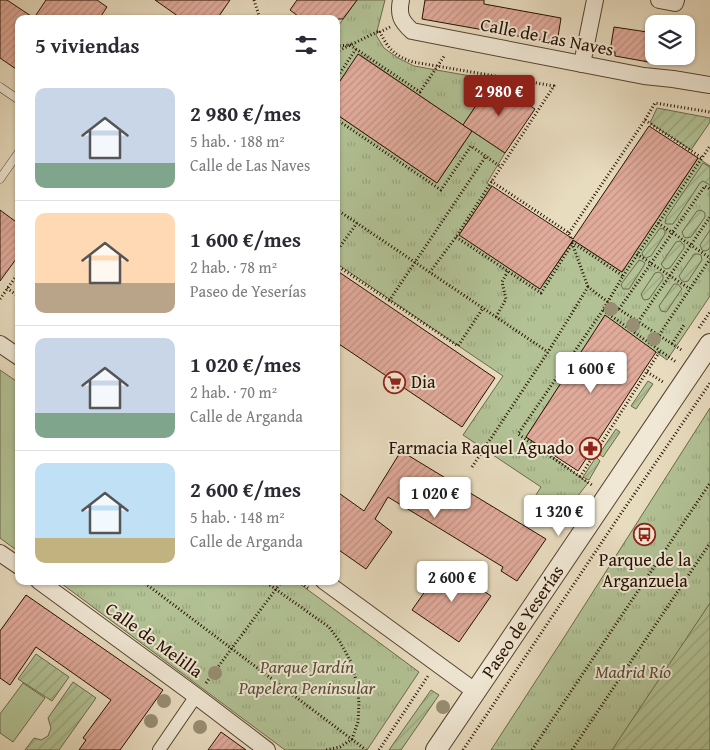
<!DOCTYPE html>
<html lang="es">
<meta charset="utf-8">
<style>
body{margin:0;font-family:"Gentium Book Plus",serif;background:#f7f7f7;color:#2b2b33;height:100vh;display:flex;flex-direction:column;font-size:19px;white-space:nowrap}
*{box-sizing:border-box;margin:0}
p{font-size:16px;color:#7c7c81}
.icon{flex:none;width:28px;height:28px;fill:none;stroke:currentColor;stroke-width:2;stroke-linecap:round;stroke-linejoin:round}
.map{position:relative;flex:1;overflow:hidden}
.panel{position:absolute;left:15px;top:15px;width:325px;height:570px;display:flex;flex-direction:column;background:#fff;border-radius:10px;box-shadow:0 1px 4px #0004}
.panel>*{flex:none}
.buttons{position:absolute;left:645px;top:15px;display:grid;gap:10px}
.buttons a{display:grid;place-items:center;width:50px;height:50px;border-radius:10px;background:#fff;box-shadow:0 1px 4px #0004;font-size:25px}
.price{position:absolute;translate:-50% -42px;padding:0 11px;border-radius:5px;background:#fff;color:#222;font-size:16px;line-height:32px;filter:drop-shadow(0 1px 2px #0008)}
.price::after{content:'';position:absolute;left:50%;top:30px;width:15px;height:11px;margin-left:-8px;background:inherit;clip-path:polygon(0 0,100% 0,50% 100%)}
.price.selected{background:#8f2418;color:#fff}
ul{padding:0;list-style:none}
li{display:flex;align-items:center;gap:15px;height:125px;padding:0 20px}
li+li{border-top:1px solid #e1e1e2}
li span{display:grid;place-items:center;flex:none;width:140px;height:100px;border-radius:10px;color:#555}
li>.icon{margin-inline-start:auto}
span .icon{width:60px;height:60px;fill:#fffc;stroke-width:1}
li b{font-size:21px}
h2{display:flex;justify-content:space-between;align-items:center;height:60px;padding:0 20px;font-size:21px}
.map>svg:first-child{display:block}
.grass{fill:url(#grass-tufts);stroke:#6c694a}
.garden{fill:url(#garden-furrows);stroke:#6c694a}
.pitch{fill:#b2c295;stroke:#6c694a}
.building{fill:url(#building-hatch);stroke:#261000}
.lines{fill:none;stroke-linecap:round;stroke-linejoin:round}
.service-casing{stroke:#564330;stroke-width:9}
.pedestrian-casing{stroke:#564330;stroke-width:14}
.minor-casing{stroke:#564330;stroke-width:18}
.tertiary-casing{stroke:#564330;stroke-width:22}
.path{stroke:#261000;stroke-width:3;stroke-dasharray:1 2.5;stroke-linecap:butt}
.service{stroke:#f0e8d5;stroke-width:8}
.pedestrian{stroke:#f0e8d5;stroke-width:12}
.minor{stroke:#f0e8d5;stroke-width:16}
.tertiary{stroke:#f0e8d5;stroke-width:20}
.tree{fill:#988e73}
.labels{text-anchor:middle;stroke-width:4;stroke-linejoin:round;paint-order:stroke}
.street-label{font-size:18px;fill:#261000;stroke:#f0e8d5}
.poi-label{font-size:18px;fill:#261000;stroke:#f0e8d5;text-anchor:start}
.park-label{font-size:18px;font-style:italic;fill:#574e34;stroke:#f0e8d5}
</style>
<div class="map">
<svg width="710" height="750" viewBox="0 0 710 750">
<defs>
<pattern id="grass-tufts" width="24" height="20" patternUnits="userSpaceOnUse" patternTransform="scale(1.25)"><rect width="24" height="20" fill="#b2c295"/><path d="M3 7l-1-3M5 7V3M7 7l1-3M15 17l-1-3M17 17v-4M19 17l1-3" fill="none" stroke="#99a67f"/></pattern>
<pattern id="garden-furrows" width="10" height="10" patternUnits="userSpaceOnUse" patternTransform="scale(1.25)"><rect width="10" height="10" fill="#b2c295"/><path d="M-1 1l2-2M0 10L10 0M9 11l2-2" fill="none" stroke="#99a67f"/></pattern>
<pattern id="building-hatch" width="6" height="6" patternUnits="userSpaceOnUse" patternTransform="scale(1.25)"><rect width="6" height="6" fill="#e1ab9b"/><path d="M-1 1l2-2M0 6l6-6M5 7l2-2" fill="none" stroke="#c19284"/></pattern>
</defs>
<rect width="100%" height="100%" fill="#e8dcbf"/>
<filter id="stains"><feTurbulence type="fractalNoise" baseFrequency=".004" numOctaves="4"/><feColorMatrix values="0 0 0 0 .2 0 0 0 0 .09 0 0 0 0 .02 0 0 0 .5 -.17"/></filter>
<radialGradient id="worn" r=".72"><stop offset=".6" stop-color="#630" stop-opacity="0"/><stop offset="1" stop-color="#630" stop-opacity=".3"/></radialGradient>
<g class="grass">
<path d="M357,0H385L376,35L384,48L398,58L414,66L493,80L463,125L359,54L336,87V29Z"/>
<path d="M336,114L437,183L472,131L505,153L487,183L492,186L460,235L540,289L573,240L622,272L698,158L710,166V296L667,360L605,316L526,437L588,483C581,491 567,514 555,511C549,510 539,501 534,498L541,487L463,435L503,376L336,263Z"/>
<path d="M710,408V750H491L563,639Z"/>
<path d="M58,581H296L419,672L367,750H285Z"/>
</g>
<g class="garden">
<path d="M657,108L710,118V122L691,150L650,123Z"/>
<path d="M703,163L710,167V185L703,181L700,183L673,224H667L665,223L666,218Z"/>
<path d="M701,210L705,213V217L691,237L687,238L684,237L682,232L697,211Z"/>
<path d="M660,228L665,230V234L651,256L646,258L643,256L642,253Z"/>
<path d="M710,230V247L708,250L704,251L702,250L700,245Z"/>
<path d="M680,241L684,245V248L670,268L666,269L664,268L661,264L676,242Z"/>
<path d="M694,254H698L701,255L702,260L688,281L684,282L681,280L679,276Z"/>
<path d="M639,260L642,261L645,263L643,267L629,289H623L621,285L622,283Z"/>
<path d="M659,272L663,275V279L649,299L645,300L643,299L641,294L655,273Z"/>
<path d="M674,284H678L682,289L681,290L667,311L666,312L661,311L659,306Z"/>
<path d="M648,381L653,384L636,409L631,406Z"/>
<path d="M616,429L620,432L603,457L599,454Z"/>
<path d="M596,457L600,461L589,480L583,477Z"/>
<path d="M710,603V750H612Z"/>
<path d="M36,654L69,677L52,701L18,679Z"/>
<path d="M73,682L96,698L59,750H25L34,738L41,740L48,736L51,728L48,718Z"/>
<path d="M431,690L439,695L401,750H389Z"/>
</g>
<g class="pitch">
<path d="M0,370L19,383V552L0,538Z"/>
<path d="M23,683L45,698L13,742L0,733V714Z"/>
</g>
<g class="building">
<path d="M0,0H7L34,18L46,0H97L107,7L99,19H19V71L0,58Z"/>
<path d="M155,0H230L217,19H182Z"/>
<path d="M297,0H357L343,19H302L290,10Z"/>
<path d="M425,0H484V4L561,18L557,43L422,19Z"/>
<path d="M614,27L654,33V63L615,56V52L610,51Z"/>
<path d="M358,54L472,131L437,183L336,114V87Z"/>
<path d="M493,80L535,109L505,153L463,125Z"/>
<path d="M649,126L698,158L622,272L573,240L540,289L459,235L492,186L573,239Z"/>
<path d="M0,210L19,224V255L0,281Z"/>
<path d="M336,270L495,378L462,427L336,342Z"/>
<path d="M605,315L656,352L578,471L526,437Z"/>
<path d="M401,451L546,539L517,581L501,571L503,567L388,497L375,519L392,532L366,569L336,548V491L364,511Z"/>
<path d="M444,564L491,596L459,642L412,610Z"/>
<path d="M26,595L163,690L120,750H79L86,740L83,738L111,700L36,647L10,685L0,678V631Z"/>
<path d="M221,732L246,750H208Z"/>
</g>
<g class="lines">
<defs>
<g id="service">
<path d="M0,87L19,100"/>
<path d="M0,179L19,152"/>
</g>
<path id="pedestrian" d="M159,750L196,696"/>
<g id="minor">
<path d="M401,0C398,15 401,21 412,31L644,76L673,79L710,85"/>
<path d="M659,0L675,3L676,0"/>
<path d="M582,64L595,0"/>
<path d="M0,344L19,357"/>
<path d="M0,553L19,566"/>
<path d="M39,581L196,696L267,750"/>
<path d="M324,581L476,692"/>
</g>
<g id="tertiary">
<path id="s1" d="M436,750L710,344"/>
</g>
</defs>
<use href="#service" class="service-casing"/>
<use href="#pedestrian" class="pedestrian-casing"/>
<use href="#minor" class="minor-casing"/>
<use href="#tertiary" class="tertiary-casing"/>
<g class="path">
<path d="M254,0L260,19"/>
<path d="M390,27L380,32C388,49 395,56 413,62L554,86L501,167"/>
<path d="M336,46L350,45L420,92L445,55"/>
<path d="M336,52L377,32H380"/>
<path d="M336,79L356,49"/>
<path d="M336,119L441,190L471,146L501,167L456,237L430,272"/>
<path d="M645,120L702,158"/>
<path d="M491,181L569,233L571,238"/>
<path d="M336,209L548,352"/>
<path d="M658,223L710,258"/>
<path d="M569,233L645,120L655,103L710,112"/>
<path d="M456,237L541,293L572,244"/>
<path d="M572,242L623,276L603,310L518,434L592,485"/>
<path d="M572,243L588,287"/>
<path d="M336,252L357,223"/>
<path d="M637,254L690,289"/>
<path d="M336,265L458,346L483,308"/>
<path d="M623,276L710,146"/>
<path d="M7,288L19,297"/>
<path d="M0,299L19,272"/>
<path d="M389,301L486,156"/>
<path d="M619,309L705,186L710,189"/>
<path d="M603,310L676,362"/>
<path d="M496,317L506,299L502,282L508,271"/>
<path d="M638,322L710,217"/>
<path d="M699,328L710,312"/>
<path d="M659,335L710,259"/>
<path d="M672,344L684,325"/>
<path d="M647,372L663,382"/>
<path d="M472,467L548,352L588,287L608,302L683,351"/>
<path d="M580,477L660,351"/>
<path d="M142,581L366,750"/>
<path d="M264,581L329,627L340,642L351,662L357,684L359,703L358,722L352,739L340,747L326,750"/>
<path d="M299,581L308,588"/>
<path d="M206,683L282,581"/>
<path d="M379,750L428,676"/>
<path d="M463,750L620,515L710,383"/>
<path d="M532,750L710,483"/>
<path d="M572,750L710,543"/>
</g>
<use href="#service" class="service"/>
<use href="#pedestrian" class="pedestrian"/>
<use href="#minor" class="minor"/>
<use href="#tertiary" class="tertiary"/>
</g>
<g class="tree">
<circle cx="611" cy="309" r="7"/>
<circle cx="633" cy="325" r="7"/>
<circle cx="654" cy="339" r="7"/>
<circle cx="215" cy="673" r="7"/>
<circle cx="164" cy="701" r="7"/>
<circle cx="443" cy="707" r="7"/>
<circle cx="151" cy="721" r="7"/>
<circle cx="200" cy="727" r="7"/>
</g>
<defs>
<symbol id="supermarket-ring" viewBox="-11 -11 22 22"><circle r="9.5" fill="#f0e8d5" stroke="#8f2418" stroke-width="1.5"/><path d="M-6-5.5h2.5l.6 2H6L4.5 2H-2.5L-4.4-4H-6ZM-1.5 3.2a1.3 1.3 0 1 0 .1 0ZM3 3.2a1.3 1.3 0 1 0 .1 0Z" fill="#8f2418"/></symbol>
<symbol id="pharmacy-ring" viewBox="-11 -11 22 22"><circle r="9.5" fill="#f0e8d5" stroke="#8f2418" stroke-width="1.5"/><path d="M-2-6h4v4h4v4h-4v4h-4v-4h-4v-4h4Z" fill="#8f2418"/></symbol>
<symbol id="bus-ring" viewBox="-11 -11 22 22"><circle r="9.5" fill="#f0e8d5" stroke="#8f2418" stroke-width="1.5"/><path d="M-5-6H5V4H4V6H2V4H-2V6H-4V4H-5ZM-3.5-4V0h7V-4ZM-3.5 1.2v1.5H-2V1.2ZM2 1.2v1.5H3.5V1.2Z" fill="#8f2418"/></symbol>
</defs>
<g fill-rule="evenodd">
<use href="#supermarket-ring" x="382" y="370" width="25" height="25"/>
<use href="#pharmacy-ring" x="578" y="436" width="25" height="25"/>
<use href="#bus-ring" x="632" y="522" width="25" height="25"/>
</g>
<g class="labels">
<g class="street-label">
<text transform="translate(547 37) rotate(11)" y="6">Calle de Las Naves</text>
<text dy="6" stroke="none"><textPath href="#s1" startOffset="155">Paseo de Yeserías</textPath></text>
<text transform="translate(154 640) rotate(36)" y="6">Calle de Melilla</text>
</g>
<g class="poi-label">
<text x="411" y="388">Dia</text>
<text x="574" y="454" text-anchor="end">Farmacia Raquel Aguado</text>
<text x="645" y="566" text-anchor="middle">Parque de la<tspan x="645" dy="21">Arganzuela</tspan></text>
</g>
<g class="park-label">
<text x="307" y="673">Parque Jardín<tspan x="307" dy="21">Papelera Peninsular</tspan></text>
<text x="633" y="678">Madrid Río</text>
</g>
</g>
<rect width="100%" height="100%" filter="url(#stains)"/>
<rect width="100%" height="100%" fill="url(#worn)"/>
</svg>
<div class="buttons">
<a><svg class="icon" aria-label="layers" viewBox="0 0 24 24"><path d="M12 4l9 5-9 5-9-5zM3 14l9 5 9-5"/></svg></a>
</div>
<b class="price selected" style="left:499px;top:117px">2 980 €</b>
<b class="price" style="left:591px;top:394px">1 600 €</b>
<b class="price" style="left:435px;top:519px">1 020 €</b>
<b class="price" style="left:559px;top:537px">1 320 €</b>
<b class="price" style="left:452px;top:603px">2 600 €</b>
<section class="panel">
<h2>5 viviendas<svg class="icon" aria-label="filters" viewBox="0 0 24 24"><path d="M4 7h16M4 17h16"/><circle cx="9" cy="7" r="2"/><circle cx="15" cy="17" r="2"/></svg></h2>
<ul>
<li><span style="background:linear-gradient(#c9d6e8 75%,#7fa58c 0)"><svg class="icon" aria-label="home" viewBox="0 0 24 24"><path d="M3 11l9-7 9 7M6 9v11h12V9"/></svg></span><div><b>2 980 €/mes</b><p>5 hab. · 188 m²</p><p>Calle de Las Naves</p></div></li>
<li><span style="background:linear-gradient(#ffd9b3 70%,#b9a48a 0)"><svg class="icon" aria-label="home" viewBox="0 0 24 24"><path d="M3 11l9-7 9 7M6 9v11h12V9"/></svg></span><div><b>1 600 €/mes</b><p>2 hab. · 78 m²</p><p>Paseo de Yeserías</p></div></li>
<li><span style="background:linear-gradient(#c9d6e8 75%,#7fa58c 0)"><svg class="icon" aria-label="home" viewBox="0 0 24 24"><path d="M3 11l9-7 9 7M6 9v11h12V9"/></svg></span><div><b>1 020 €/mes</b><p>2 hab. · 70 m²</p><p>Calle de Arganda</p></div></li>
<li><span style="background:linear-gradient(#bfe0f5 75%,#c2b280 0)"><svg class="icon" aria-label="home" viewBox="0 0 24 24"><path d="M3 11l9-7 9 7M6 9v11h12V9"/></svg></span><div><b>2 600 €/mes</b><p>5 hab. · 148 m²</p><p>Calle de Arganda</p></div></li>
</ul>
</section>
</div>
